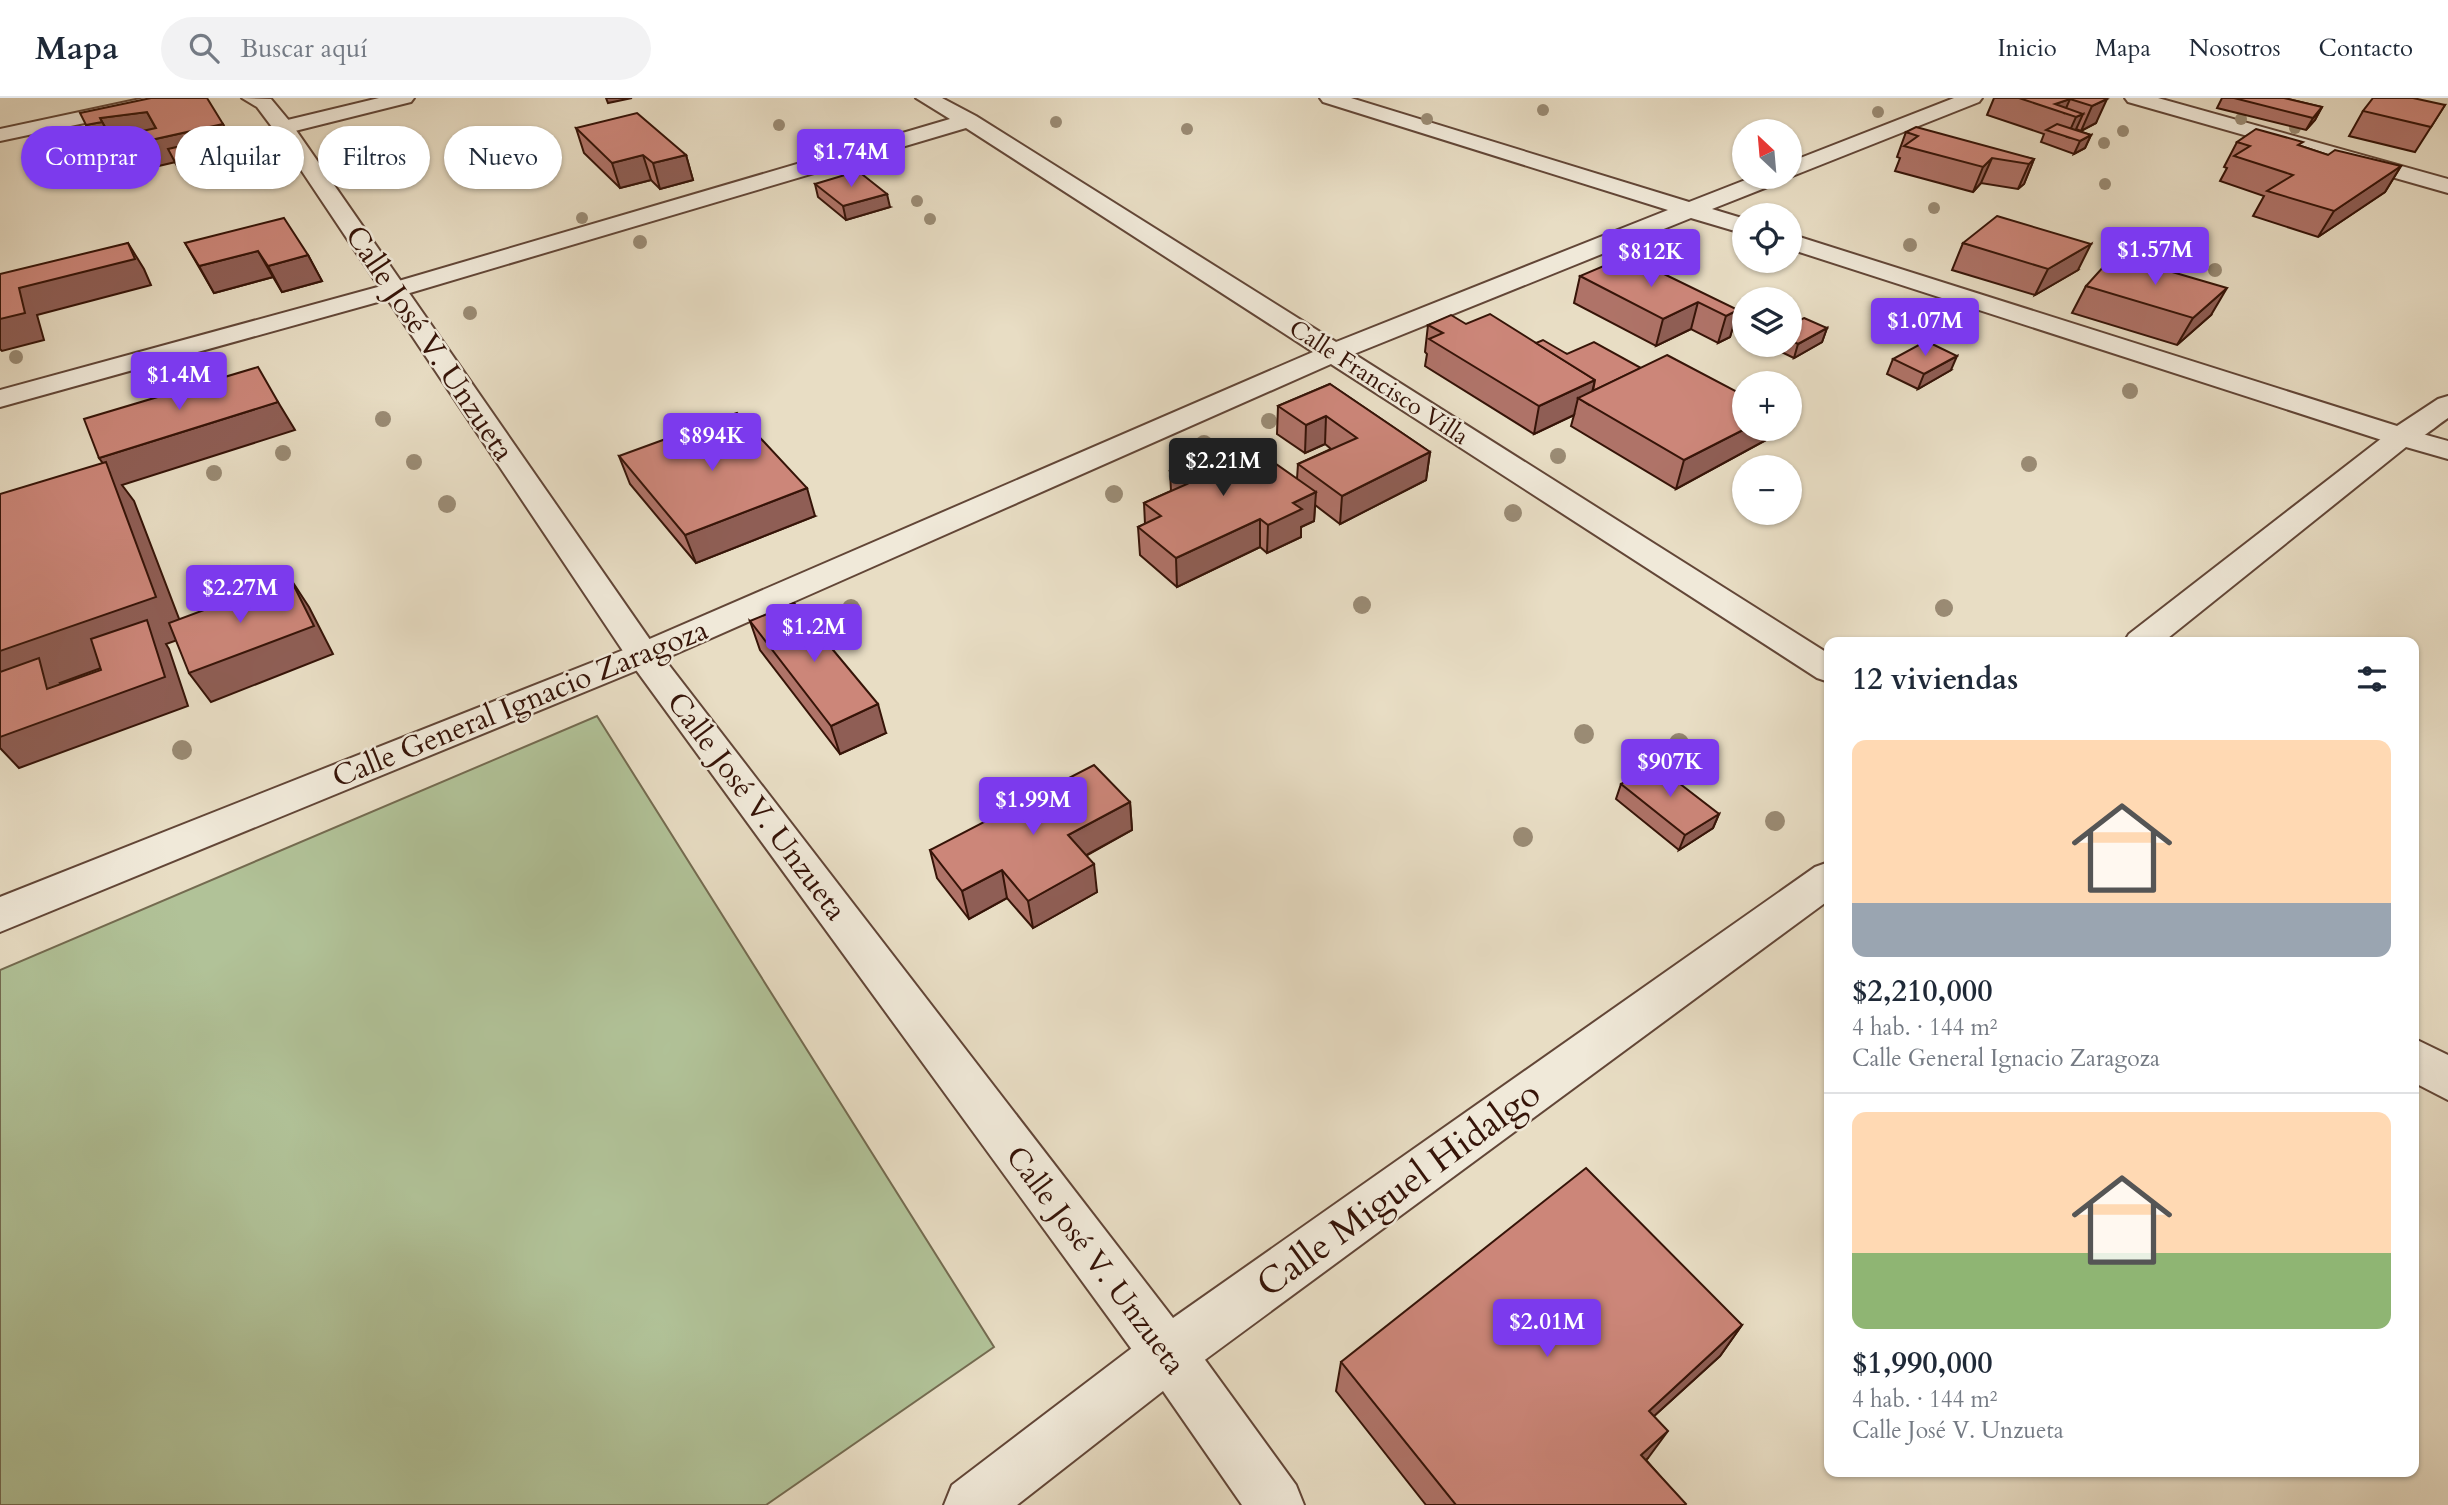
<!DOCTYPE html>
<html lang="es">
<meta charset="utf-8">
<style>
body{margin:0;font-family:Cardo,serif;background:#f2f2f3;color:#1f2937;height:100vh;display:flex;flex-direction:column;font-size:26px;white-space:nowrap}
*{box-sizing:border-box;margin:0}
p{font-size:23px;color:#747a83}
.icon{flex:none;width:38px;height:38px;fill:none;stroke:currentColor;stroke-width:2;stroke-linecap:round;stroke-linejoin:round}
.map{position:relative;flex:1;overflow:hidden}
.drawer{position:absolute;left:1824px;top:539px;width:595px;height:840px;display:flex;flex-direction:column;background:#fff;border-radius:14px;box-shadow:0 2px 5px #0004}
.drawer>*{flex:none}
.banner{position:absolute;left:21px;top:28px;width:665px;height:63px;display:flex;gap:14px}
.needle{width:46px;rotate:334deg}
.fabs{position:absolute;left:1732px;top:21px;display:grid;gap:14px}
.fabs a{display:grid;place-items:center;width:70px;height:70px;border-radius:50%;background:#fff;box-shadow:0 2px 5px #0004;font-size:35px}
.price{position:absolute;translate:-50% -60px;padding:0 16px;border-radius:7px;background:#7c3aed;color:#fff;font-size:23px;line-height:46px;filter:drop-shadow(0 2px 4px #0008)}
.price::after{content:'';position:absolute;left:50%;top:42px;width:21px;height:16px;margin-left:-10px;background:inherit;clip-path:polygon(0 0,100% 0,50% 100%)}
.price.selected{background:#222;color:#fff}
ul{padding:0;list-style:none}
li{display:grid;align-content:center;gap:14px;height:371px;padding:0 28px}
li+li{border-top:2px solid #e0e1e3}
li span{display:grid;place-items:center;height:217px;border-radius:14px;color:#555}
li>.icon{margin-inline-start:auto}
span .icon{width:126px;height:126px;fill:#fffc;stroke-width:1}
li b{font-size:30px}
h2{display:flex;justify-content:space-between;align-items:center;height:84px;padding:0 28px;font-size:30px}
.tag{padding:0 24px;border-radius:32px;background:#fff;box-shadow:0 2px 5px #0004;font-size:24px;line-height:63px}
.tag.selected{background:#7c3aed;color:#fff}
header{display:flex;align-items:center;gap:42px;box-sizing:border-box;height:98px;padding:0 35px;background:#fff;border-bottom:2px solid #e0e1e3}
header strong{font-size:33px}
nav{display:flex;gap:38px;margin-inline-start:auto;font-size:24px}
.search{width:490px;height:63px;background:#f2f2f3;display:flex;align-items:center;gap:18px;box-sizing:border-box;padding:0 24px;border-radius:38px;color:#747a83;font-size:26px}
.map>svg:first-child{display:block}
.green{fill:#b1c298;stroke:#746b50;stroke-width:2}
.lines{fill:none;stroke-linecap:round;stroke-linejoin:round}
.minor-casing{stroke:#624637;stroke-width:4}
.tertiary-casing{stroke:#624637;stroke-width:4}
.minor{fill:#f0e9d9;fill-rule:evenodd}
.tertiary{fill:#f0e9d9;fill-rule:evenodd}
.tree{fill:#9a8b74}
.wall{fill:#af7368;stroke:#361408;stroke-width:2}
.shaded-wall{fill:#8f5e55;stroke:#361408;stroke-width:2;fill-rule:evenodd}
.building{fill:#cc8679;stroke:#361408;stroke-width:2}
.labels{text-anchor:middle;stroke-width:5;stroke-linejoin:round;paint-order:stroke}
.far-street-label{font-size:24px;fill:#361408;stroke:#f0e9d9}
.street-label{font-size:30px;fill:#361408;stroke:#f0e9d9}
.near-street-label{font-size:37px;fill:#361408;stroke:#f0e9d9}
</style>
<header>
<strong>Mapa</strong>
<div class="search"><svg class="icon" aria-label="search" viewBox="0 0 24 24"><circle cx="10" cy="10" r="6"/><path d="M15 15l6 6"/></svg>Buscar aquí</div>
<nav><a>Inicio</a><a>Mapa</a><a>Nosotros</a><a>Contacto</a></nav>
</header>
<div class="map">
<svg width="2448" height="1407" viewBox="0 0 2448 1407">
<rect width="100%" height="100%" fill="#e8ddc4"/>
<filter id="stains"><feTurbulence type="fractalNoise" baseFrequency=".00286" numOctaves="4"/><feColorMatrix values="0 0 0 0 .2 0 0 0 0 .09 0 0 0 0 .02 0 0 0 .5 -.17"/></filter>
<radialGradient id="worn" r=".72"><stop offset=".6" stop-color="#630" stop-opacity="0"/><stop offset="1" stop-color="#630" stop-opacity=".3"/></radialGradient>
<path class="green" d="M597,618L994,1249L766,1407H0V872Z"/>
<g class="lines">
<defs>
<g id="minor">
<path d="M379,0H414L411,4L283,36L272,30L275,25Z"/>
<path d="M916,0H942L976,18L1336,244L1668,112L1323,4L1320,0H1351L1689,104L1753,79H1783L1780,84L1712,111L1745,121V136L1691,120L1354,256L1829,556V584L1817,580L1331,266L655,565L0,834V799L631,549L1313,254L966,30L403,197L0,309V292L385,187L950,21Z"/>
<path d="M1954,0H1982L1979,4L1790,79V64Z"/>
<path d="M2125,0H2158L2448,81V95L2128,4Z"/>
<path d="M1790,136L2397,328L2438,301L2448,298V320C2430,332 2413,351 2391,345L1790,151Z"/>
<path d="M2413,940L2448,957V1002L2413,984Z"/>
<path d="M1168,1230L1187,1237L1296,1387L1304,1407H1242L1163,1293L1017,1407H944L952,1387L1149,1237Z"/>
</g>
<g id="tertiary">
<path d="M145,0H184L174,6L0,43V31Z"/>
<path d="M242,0L271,1L291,25L655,549L1173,1220L1815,769L1829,764V802L1187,1275L1168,1282L1149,1275L631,565L275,33L257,9Z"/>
<path d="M2401,330L2448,343V361L2406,349L2163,544H2124L2129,536L2391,333Z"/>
</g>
</defs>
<use href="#minor" class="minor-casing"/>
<use href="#tertiary" class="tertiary-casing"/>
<use href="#minor" class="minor"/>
<use href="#tertiary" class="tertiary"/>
</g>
<g class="tree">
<circle cx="1543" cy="12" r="6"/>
<circle cx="1878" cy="14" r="6"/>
<circle cx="1427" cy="21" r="6"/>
<circle cx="2241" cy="21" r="6"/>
<circle cx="1056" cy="24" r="6"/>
<circle cx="779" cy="27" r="6"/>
<circle cx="2295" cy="30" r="6"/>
<circle cx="1187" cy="31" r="6"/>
<circle cx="2123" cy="33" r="6"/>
<circle cx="2104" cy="45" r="6"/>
<circle cx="2105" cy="86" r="6"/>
<circle cx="917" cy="103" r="6"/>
<circle cx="1934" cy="110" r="6"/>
<circle cx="582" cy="120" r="6"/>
<circle cx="930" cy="121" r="6"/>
<circle cx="640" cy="144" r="7"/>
<circle cx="1910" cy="147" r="7"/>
<circle cx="1668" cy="162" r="7"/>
<circle cx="2215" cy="172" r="7"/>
<circle cx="470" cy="215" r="7"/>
<circle cx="1887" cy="233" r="7"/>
<circle cx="16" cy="259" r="7"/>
<circle cx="160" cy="288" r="8"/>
<circle cx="2130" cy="293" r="8"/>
<circle cx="383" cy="321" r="8"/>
<circle cx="1269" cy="323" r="8"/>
<circle cx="1204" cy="345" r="8"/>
<circle cx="283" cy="355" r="8"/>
<circle cx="1558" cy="358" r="8"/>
<circle cx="414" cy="364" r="8"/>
<circle cx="2029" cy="366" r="8"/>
<circle cx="214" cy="375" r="8"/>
<circle cx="1114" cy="396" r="9"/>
<circle cx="447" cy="406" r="9"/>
<circle cx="1513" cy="415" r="9"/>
<circle cx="1362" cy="507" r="9"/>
<circle cx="851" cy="510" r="9"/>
<circle cx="1944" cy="510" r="9"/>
<circle cx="1584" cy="636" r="10"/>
<circle cx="1679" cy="645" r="10"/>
<circle cx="182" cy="652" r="10"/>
<circle cx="1775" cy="723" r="10"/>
<circle cx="1523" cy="739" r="10"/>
</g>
<g class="wall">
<path d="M1994,0H2103L2096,25L2081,33L2076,31V32L2091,37L2085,50L2074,56L2041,44L2044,36L1987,17Z"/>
<path d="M2222,0H2284L2322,9L2315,22L2306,32L2217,10Z"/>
<path d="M2445,7L2415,54L2349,38L2363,13Z"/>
<path d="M576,30L686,57L693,82L660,91L651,82L620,90L584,55Z"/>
<path d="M1906,34L2034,61L2024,86L2018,91L1981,85L1973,94L1895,73L1900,60L1897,59Z"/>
<path d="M2237,44L2301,48L2328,57L2401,68L2385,94L2318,139L2253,118L2264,98L2220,83L2227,70L2224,69Z"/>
<path d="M815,86L890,109L846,122L818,99Z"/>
<path d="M185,145L308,157L322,183L282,194L273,179L214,195Z"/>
<path d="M1963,145L2078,172L2035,197L1952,172Z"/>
<path d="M1580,178L1738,212L1730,239L1718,245L1691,231L1656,248L1574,205Z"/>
<path d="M2086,188L2211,217L2177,247L2072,215Z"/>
<path d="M1466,226L1536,245L1567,256L1745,331H1770L1766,342L1676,391L1571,328L1574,317L1534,336L1425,268L1427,256L1425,254L1428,227Z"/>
<path d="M1790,227L1827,230L1822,244L1794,260L1771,249L1772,247H1790Z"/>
<path d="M1893,261L1951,272L1918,291L1887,276Z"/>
<path d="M1330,286L1430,354L1426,382L1340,426L1315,407L1314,423L1301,429V439L1267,455L1260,449L1177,489L1140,457L1138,429L1145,426L1144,405L1171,393L1170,373L1297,381L1298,366L1331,351L1325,346L1305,355L1277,336L1278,308Z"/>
<path d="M619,358L815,418L696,465L630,386Z"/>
<path d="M750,523L886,635L840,656L760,552Z"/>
<path d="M1621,686L1719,716L1713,730L1679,752L1616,701Z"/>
<path d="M1130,704L1132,732L1086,758L1097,794L1033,830L1007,800L969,821L937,780L930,752Z"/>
<path d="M1742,1227L1720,1258L1654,1318L1648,1360L1646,1362L1685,1407H1426L1336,1293L1341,1264Z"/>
</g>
<g class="shaded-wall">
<path d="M606,0H632L608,5Z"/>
<path d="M2070,1L2064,15L2055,6Z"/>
<path d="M2107,1L2096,25L2081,33L2092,8Z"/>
<path d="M2322,9L2315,22L2306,32L2313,20Z"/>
<path d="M147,14L160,38L114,45L100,20Z"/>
<path d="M2083,16L2072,40L2067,39L2076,19Z"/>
<path d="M102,24L116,48L100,52L86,27Z"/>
<path d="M223,26L236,50L98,82L83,57Z"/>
<path d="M2091,37L2085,50L2074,56L2080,43Z"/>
<path d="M643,57L651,82L620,90L612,65Z"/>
<path d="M686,57L693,82L660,91L653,65Z"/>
<path d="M199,60L206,74L184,79L176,66Z"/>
<path d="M1992,60L1981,85L1973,94L1983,69Z"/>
<path d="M2034,61L2024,86L2018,91L2029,66Z"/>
<path d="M243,64L250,77L214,86L207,73Z"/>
<path d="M2401,68L2385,94L2318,139L2334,113Z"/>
<path d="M887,96L890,109L846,122L843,108Z"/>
<path d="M128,145L144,171L151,187L37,217L44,242L2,253L0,251V221L19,190Z"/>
<path d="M2091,146L2078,172L2035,197L2048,171Z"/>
<path d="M258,153L273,179L214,195L199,168Z"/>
<path d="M308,157L322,183L282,194L268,168Z"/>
<path d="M2227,190L2211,217L2177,247L2193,220Z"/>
<path d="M1698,204L1691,231L1656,248L1663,221Z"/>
<path d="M1738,212L1730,239L1718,245L1726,218Z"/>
<path d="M1827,230L1822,244L1794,260L1798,246Z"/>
<path d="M1957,258L1951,272L1918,291L1924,276Z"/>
<path d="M1595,282L1589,307L1578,300L1574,317L1534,336L1539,308Z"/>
<path d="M278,304L295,332L122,387L134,403L186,539L166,546L169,551L188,608L19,670L0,650V553L110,375L99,360ZM156,550L64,589L60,585Z"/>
<path d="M1326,318L1325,346L1305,355L1306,327Z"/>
<path d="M1745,331H1770L1766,342L1676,391L1684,362Z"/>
<path d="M1430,354L1426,382L1340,426L1342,398Z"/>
<path d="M807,390L815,418L696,465L685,437Z"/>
<path d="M1316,394L1314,423L1301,429V439L1267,455L1268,427L1293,405Z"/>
<path d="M1260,421V449L1177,489L1176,460Z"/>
<path d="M290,480L309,509L333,556L211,604L189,575Z"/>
<path d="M878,606L886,635L840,656L831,628Z"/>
<path d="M1130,704L1132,732L1072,765L1068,737Z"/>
<path d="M1719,716L1713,730L1679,752L1685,737Z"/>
<path d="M1094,766L1097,794L1033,830L1028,803Z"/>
<path d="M1002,772L1007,800L969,821L962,793Z"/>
<path d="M1742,1227L1720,1258L1630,1340L1649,1313Z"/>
<path d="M1668,1333L1648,1360L1622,1383L1641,1357Z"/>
</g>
<g class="building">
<path d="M151,0H207L223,26L83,57L79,47L156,30L147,14L100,20L102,24L86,27L80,15Z"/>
<path d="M2019,0H2103L2107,1L2092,8L2070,1L2055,6L2083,16L2076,19Z"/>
<path d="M2234,0H2284L2322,9L2313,20Z"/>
<path d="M2373,0H2413L2445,7L2431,29L2363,13Z"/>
<path d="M637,15L686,57L653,65L643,57L612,65L576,30Z"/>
<path d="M2057,26L2091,37L2080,43L2046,32Z"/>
<path d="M1916,29L2034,61L2029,66L1992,60L1983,69L1904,48L1918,38L1906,34Z"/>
<path d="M2256,31L2303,44L2298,47L2328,57L2335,52L2401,68L2334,113L2267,93L2293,77L2234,58L2250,48L2237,44Z"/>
<path d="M225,38L243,64L207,73L199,60L176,66L168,51Z"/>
<path d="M858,73L887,96L843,108L815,86Z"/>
<path d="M1997,118L2091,146L2048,171L1963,145Z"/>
<path d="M284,120L308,157L268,168L258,153L199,168L185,145Z"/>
<path d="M128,145L135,161L19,190L25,215L0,221V176Z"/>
<path d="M2114,157L2227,190L2193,220L2086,188Z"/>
<path d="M1627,158L1738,212L1726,218L1698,204L1663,221L1580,178Z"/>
<path d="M1490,216L1595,282L1539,308L1429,241L1443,235L1428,227L1451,217L1466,226Z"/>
<path d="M1804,220L1827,230L1798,246L1790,242V227Z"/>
<path d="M1543,242L1567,256L1594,244L1641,270L1593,293L1595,282L1536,245Z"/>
<path d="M1926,243L1957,258L1924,276L1893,261Z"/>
<path d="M1667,257L1745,298V331L1684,362L1578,300Z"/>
<path d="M258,269L278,304L99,360L84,321Z"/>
<path d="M1330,286L1430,354L1342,398L1298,366L1357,340L1326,318L1306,327L1278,308Z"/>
<path d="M737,315L807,390L685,437L619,358Z"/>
<path d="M1242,342L1316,394L1293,405L1302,411L1268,427L1260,421L1176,460L1138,429L1161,418L1144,405L1187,386L1170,373Z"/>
<path d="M106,364L156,499L0,553V396Z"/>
<path d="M290,480L314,528L189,575L169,525Z"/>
<path d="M794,505L878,606L831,628L750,523Z"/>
<path d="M147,522L165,579L0,639V574L39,560L47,591L101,572L91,541Z"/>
<path d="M1653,665L1719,716L1685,737L1621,686Z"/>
<path d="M1094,667L1130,704L1068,737L1094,766L1028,803L1002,772L962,793L930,752Z"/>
<path d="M1586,1070L1742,1227L1649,1313L1668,1333L1641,1357L1686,1406L1685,1407H1456L1341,1264Z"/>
</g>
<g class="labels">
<g class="far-street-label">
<text transform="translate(1379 284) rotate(33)" y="8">Calle Francisco Villa</text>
</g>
<g class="street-label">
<text transform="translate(430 245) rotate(56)" y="10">Calle José V. Unzueta</text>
<text transform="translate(520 605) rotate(-22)" y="10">Calle General Ignacio Zaragoza</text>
<text transform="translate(757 708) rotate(53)" y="10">Calle José V. Unzueta</text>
<text transform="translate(1096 1162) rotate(53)" y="10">Calle José V. Unzueta</text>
</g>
<g class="near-street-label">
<text transform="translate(1398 1090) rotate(-36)" y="13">Calle Miguel Hidalgo</text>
</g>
</g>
<rect width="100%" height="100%" filter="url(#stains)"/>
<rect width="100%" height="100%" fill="url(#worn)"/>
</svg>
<div class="fabs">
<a><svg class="needle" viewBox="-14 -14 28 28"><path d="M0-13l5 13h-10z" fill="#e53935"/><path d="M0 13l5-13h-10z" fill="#747a83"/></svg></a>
<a><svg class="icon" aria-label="locate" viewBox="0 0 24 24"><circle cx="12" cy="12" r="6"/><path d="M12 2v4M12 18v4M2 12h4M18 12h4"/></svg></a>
<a><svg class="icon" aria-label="layers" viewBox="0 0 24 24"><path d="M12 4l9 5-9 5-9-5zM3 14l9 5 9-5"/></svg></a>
<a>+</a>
<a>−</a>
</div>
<b class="price" style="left:851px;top:91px">$1.74M</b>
<b class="price" style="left:2155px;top:189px">$1.57M</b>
<b class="price" style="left:1651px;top:191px">$812K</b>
<b class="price" style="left:1925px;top:260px">$1.07M</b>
<b class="price" style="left:179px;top:314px">$1.4M</b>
<b class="price" style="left:712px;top:375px">$894K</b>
<b class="price selected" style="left:1223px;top:400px">$2.21M</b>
<b class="price" style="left:240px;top:527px">$2.27M</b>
<b class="price" style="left:814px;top:566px">$1.2M</b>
<b class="price" style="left:1670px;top:701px">$907K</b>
<b class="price" style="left:1033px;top:739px">$1.99M</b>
<b class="price" style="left:1547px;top:1261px">$2.01M</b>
<div class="banner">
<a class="tag selected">Comprar</a>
<a class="tag">Alquilar</a>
<a class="tag">Filtros</a>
<a class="tag">Nuevo</a>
</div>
<section class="drawer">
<h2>12 viviendas<svg class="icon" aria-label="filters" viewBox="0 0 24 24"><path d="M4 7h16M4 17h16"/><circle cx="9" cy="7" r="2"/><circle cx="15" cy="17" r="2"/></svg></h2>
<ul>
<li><span style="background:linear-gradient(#ffd9b3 75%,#9aa5b1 0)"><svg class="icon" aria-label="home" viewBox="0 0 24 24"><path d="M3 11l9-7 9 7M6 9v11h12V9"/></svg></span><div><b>$2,210,000</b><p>4 hab. · 144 m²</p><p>Calle General Ignacio Zaragoza</p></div></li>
<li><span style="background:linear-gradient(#ffd9b3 65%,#8fb573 0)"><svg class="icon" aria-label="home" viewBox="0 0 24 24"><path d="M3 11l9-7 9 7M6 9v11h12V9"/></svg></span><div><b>$1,990,000</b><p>4 hab. · 144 m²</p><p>Calle José V. Unzueta</p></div></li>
</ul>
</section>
</div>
